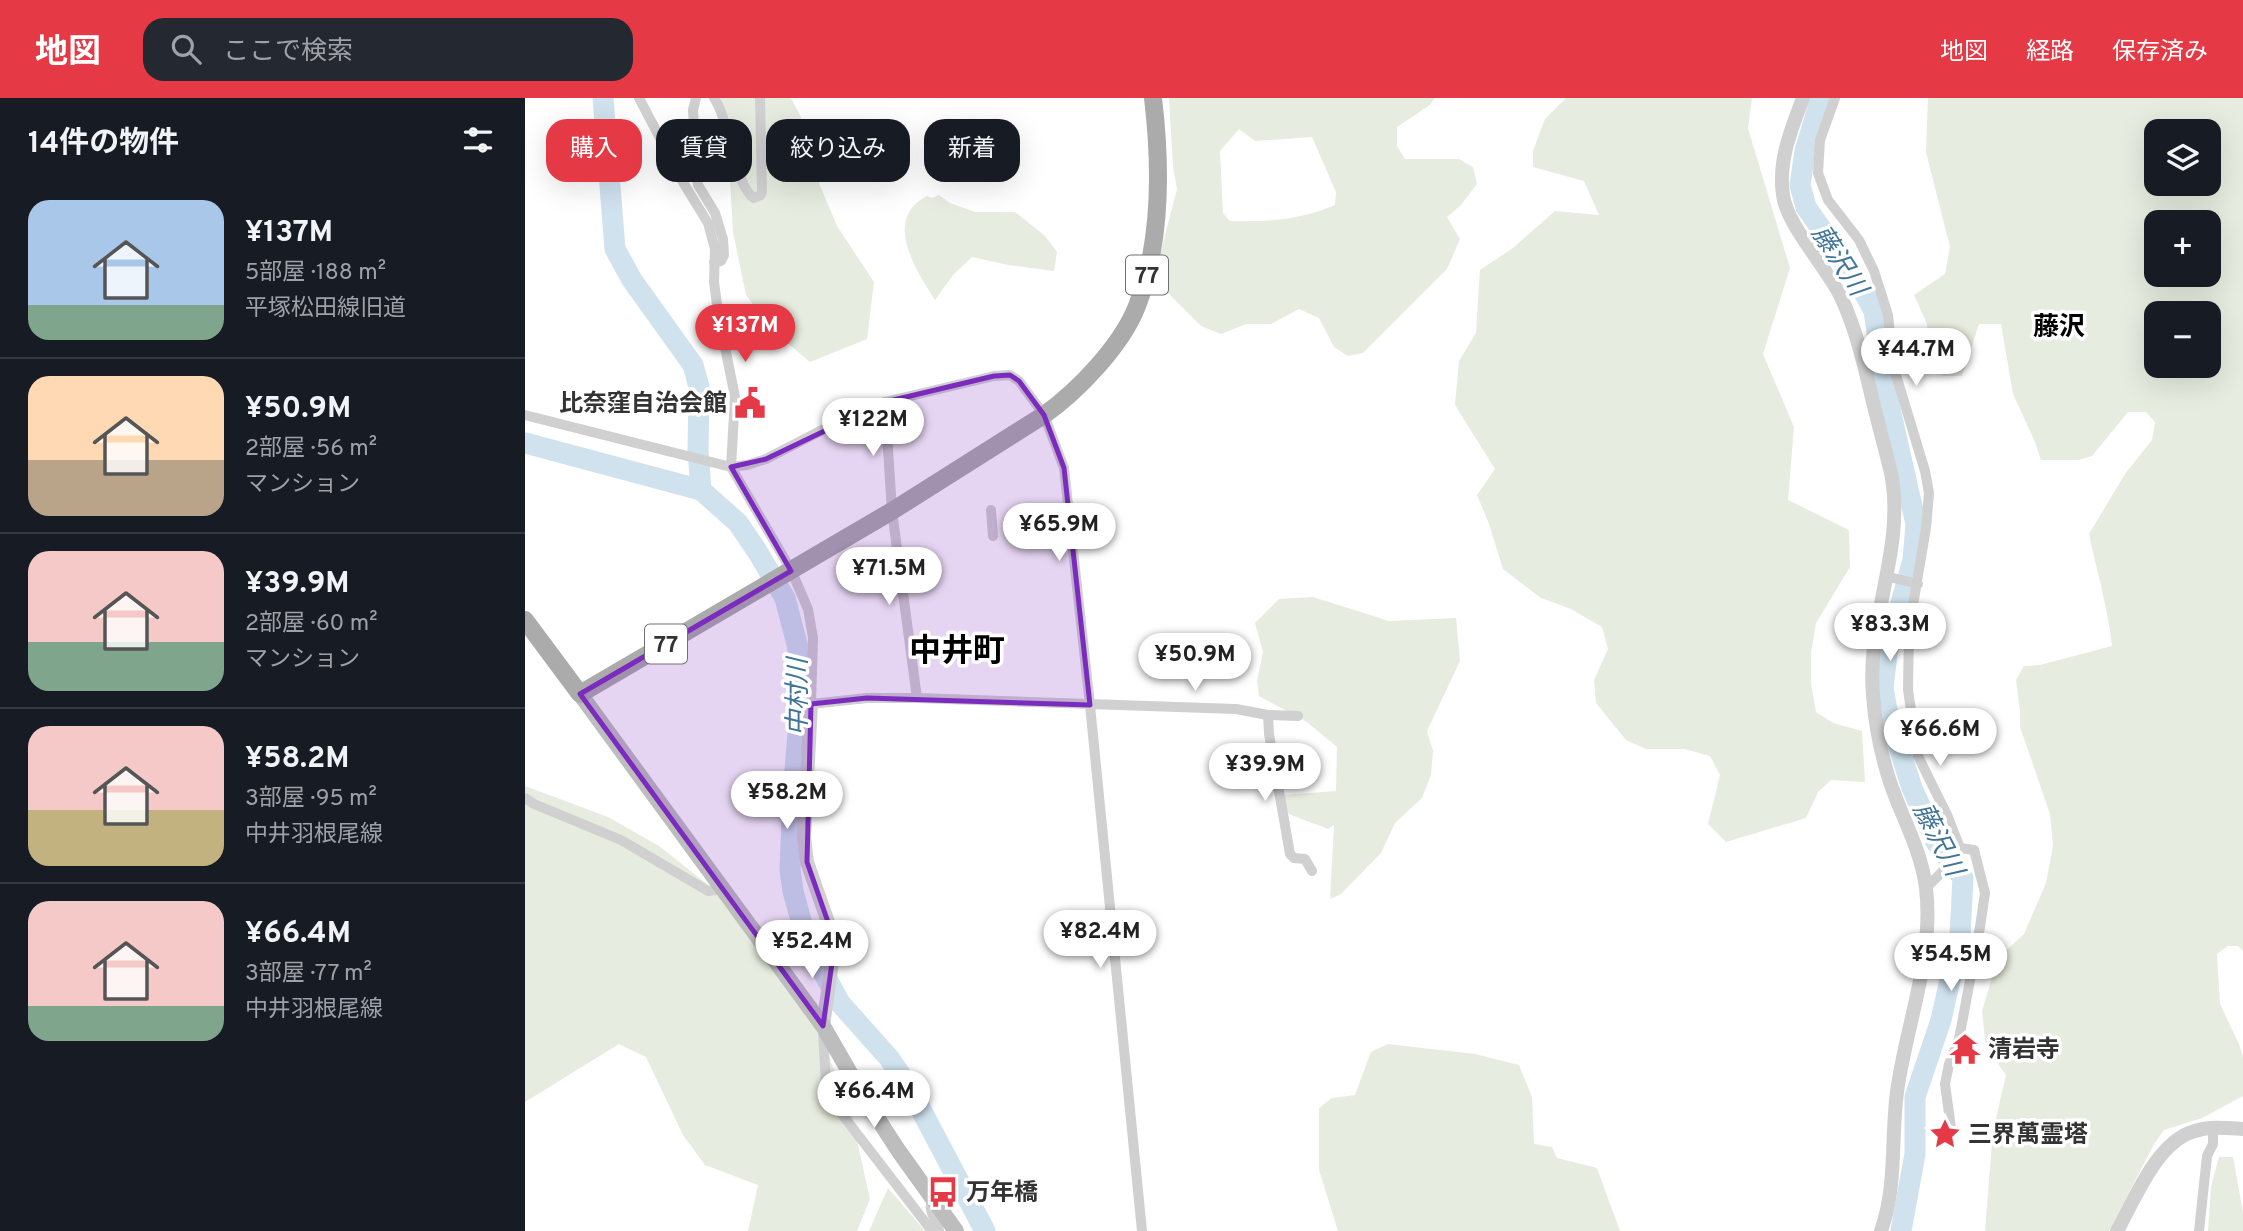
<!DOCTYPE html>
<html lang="ja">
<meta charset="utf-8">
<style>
body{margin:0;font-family:Overpass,"Noto Sans JP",sans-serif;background:#242831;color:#f1f3f6;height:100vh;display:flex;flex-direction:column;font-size:26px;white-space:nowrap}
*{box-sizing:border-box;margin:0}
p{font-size:23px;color:#9ea1a6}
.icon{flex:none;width:38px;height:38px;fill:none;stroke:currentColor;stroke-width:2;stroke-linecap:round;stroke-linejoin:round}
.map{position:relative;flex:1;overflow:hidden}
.sheet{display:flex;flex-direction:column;background:#171b24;width:525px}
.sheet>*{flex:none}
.top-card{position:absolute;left:21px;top:21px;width:665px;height:63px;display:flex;gap:14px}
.tools{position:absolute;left:1619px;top:21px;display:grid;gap:14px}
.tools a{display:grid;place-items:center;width:77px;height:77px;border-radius:14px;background:#171b24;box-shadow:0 7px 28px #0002;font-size:35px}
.price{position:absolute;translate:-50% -60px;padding:0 16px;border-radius:24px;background:#fff;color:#222;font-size:23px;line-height:46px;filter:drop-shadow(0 2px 4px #0008)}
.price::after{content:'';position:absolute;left:50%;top:42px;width:21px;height:16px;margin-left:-10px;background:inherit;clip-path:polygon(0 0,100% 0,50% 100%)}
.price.on{background:#e63946;color:#fff}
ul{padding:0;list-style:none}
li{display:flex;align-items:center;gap:21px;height:175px;padding:0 28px}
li+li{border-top:2px solid #363941}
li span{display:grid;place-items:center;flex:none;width:196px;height:140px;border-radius:21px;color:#555}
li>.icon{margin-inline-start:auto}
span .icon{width:84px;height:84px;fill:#fffc;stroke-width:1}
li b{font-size:30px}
h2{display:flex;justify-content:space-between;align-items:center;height:84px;padding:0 28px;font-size:30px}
.pill{padding:0 24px;border-radius:21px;background:#171b24;box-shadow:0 7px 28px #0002;font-size:24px;line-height:63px}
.pill.on{background:#e63946;color:#fff}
header{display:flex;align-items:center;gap:42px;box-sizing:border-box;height:98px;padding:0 35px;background:#e63946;color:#fff}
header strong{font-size:33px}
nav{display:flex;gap:38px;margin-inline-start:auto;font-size:24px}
.search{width:490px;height:63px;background:#242831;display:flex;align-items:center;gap:18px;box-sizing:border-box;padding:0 24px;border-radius:21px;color:#9ea1a6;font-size:26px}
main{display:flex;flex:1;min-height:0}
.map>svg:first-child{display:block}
.green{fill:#e6ecdf;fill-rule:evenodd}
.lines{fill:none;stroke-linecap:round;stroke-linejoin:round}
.river{stroke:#cfe2ee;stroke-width:21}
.minor{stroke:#d0d0d0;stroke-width:10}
.tertiary{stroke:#d0d0d0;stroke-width:14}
.secondary{stroke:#bdbdbd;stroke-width:16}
.primary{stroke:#ababab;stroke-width:18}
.marked{fill:#7b2cbf;fill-opacity:0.2;stroke:#7b2cbf;stroke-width:5;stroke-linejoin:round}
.labels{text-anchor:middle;stroke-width:7;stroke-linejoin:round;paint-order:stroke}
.shield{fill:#fff;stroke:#707070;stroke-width:2}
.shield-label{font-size:23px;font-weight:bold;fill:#333}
.poi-label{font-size:24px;font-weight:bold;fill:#333;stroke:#fff;text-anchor:start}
.water-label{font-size:26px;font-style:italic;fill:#3f7597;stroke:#fff}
.neighbourhood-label{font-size:26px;font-weight:bold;fill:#000;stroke:#fff}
.district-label{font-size:32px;font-weight:bold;fill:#000;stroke:#fff}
</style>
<header>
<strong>地図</strong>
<div class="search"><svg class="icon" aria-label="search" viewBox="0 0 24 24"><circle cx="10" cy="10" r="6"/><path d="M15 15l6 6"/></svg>ここで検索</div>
<nav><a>地図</a><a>経路</a><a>保存済み</a></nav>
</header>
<main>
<section class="sheet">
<h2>14件の物件<svg class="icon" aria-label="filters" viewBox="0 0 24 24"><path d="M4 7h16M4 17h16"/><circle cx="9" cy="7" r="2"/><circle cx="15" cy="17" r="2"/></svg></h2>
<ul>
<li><span style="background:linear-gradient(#a9c7e8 75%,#7fa58c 0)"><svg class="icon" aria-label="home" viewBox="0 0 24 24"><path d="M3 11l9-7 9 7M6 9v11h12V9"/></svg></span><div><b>¥137M</b><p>5部屋 · 188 m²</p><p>平塚松田線旧道</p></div></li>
<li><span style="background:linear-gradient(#ffd9b3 60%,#b9a48a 0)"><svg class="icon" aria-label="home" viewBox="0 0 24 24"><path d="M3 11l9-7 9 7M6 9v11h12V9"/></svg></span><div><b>¥50.9M</b><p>2部屋 · 56 m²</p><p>マンション</p></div></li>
<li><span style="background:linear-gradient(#f6c9c9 65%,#7fa58c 0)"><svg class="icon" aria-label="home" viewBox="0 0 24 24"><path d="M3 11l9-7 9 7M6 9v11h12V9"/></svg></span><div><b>¥39.9M</b><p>2部屋 · 60 m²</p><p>マンション</p></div></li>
<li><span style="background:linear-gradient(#f6c9c9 60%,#c2b280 0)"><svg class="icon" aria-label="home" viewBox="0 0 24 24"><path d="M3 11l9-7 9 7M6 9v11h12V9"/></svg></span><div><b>¥58.2M</b><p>3部屋 · 95 m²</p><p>中井羽根尾線</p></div></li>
<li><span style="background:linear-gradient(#f6c9c9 75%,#7fa58c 0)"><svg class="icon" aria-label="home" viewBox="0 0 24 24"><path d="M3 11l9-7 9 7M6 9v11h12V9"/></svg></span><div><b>¥66.4M</b><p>3部屋 · 77 m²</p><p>中井羽根尾線</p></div></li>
</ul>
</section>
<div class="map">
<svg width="1718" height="1133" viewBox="0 0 1718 1133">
<rect width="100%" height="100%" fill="#fff"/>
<g class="green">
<path d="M194,0H266L276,19L294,85L312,128L349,184L342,241L285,264L238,224L237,219L221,197L208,134L205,81Z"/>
<path d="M644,0H910L905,7L872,29V48L880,61H934L948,69L952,86L936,107L922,119L935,141L922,171L838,255L823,258L809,249L794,220L774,211L746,226H721L696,236L676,228L643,195L632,178L637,149L652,91L648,68ZM714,31L730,43L787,39L811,94L810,107C776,122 742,124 705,123L698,115L695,53Z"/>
<path d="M1041,0H1227L1223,30L1265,170L1238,256L1269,329L1263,402L1324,432L1325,469L1291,525L1286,555V586L1291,614L1308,625L1337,633L1340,684L1306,682L1293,694L1281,720L1201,744L1183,726L1195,677L1185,658L1160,651H1121L1101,642L1071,605L1069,582L1083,551L1077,529L1046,511L1016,500L978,471L964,426L952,397L970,371L930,307L934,263L951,235L955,172L988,150L1030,113L1074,117L1059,83L1008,69V53L1020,21Z"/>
<path d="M1403,0H1718V853L1713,848H1703L1692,856L1695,906L1714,946L1718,959V998L1677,1020L1639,1032L1629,1046L1584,1133H1460L1468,1033L1481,977L1461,949L1457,913L1473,860L1499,836L1521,785L1528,748L1525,716L1495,629V613L1491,582L1499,568L1515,567L1587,548C1583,510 1572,474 1564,436L1600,376L1627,342L1630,324L1621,314H1603L1567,358L1553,362H1516L1510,344L1488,296L1476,226H1454L1437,278H1419L1405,273L1402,226L1389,197L1420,176L1425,149L1401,54ZM1631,33H1684V86H1631ZM1631,124H1684V177H1631ZM1631,215H1684V268H1631Z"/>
<path d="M414,97L425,105L450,114H490L519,137L532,154L529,173L483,167L447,159L428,177L410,202C391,172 357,121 402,98L407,100Z"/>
<path d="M788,499L864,523L931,520L935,563L902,633L908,653L906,677L897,700L870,725L856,755L816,796L805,801L809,727L803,731C797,728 764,717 763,715C760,711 760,702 758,697L811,693L812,649L782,624L734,598L732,583L738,554L730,525L754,501Z"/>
<path d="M0,688L83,719L134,748L249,839L323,1002L345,1101L332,1133H223L233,1087L180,1067L158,1037L121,959L94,946L0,1004Z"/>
<path d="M863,946L950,956L994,967L1007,999L1009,1046L1027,1049L1032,1060L1072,1070L1095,1133H813L794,1072V1010L807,1000L830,997L846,954Z"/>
<path d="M1694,1059H1708L1718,1114V1133H1683L1686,1089Z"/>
<path d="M363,1090L400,1133H344Z"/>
</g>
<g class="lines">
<g class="river">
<path d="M78,0L90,151L107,182L168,267L174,289L173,352L176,392"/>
<path d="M1296,0L1280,53L1275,87L1281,109L1334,185L1349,213L1360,289L1391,426L1388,462L1362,556L1358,590L1362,612L1387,690L1411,744L1438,780L1435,837L1416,922L1390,999V1056L1376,1133"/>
<path d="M0,345L176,392L213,425L232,453L260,500L273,550L274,625L268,695L265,772L268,793L279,833L291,861L315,905L364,960L384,989L460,1133"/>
</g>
<g class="minor">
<path d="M114,0L159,86L183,125L190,151L189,184L193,214L210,299L206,369L266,472L283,511L288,540L286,606L342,600H392L711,611L743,617L773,618"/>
<path d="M171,0L168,12L173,87L190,115L198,141L199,157L196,163L189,164"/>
<path d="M189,0C205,23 209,87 229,100L236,97L237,92L235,0"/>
<path d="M1310,0L1295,42L1293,75L1303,102L1334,142L1349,173L1363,217L1368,267L1400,373L1404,395L1401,430L1384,531L1383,592L1393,658L1423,719L1435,750"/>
<path d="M360,304L367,413L392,600"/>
<path d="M0,317L206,369L222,367L241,361L307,327L360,304L469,278L485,277L494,283L519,317L539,370L565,607L617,1133"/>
<path d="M466,412L468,438"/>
<path d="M1360,478L1393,486"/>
<path d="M743,617L744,636L765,756L769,760L780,761L787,773"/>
<path d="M0,700L9,706L96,742L183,793L198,791"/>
<path d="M1401,790L1422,769L1435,750"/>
<path d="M298,933L301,987L306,1002L407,1133"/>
<path d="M1426,1030L1420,986L1424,966L1434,941L1455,829L1460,795L1449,752L1435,750"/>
<path d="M408,1099C401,1116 412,1118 414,1133"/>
<path d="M1674,1133L1682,1058L1688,1046V1029"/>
</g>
<g class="tertiary">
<path d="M1278,0C1266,32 1253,63 1258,97C1261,126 1303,171 1316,199C1331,231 1339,266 1347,300C1353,325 1360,350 1366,375C1381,449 1341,522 1348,597C1350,626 1356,656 1365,684C1377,720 1396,751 1401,790C1409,857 1383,922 1373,987C1365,1037 1373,1085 1356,1133"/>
<path d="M286,606L279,739L282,764L310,844L298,928"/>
<path d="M1592,1133C1610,1101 1632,1043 1670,1033C1686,1028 1702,1030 1718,1031"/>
</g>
<path class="secondary" d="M55,596L298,928L340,1001L373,1052L431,1133"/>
<path class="primary" d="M0,522L55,596L367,413L519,317C553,293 597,247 612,208C637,144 636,67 628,0"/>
</g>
<path class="marked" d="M485,277L494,283L519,317L539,370L565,607L342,600L286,606L282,764L310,844L298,928L55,596L266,473L206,369L241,361L360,304L469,278Z"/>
<defs>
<symbol id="civic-bare" viewBox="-9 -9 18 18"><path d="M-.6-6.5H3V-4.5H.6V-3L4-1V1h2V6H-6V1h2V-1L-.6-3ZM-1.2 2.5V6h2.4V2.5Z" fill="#e63946" stroke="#fff" stroke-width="2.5" paint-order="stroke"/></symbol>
<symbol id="temple-bare" viewBox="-9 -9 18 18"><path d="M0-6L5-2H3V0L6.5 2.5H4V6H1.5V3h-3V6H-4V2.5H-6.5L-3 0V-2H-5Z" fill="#e63946" stroke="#fff" stroke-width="2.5" paint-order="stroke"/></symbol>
<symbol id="sight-bare" viewBox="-9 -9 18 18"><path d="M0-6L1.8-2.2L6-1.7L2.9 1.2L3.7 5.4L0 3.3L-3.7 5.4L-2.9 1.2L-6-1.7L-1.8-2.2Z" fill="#e63946" stroke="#fff" stroke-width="2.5" paint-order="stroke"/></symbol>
<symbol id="bus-bare" viewBox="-9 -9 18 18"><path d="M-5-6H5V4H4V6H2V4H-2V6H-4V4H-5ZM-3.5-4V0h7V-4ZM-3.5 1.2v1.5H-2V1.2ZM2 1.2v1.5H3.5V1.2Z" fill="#e63946" stroke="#fff" stroke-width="2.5" paint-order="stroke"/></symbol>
</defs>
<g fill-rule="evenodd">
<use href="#civic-bare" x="203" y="283" width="44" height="44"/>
<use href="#temple-bare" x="1418" y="929" width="44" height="44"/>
<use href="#sight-bare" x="1398" y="1014" width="44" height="44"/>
<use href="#bus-bare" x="396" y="1072" width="44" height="44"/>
</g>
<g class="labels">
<g class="shield">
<rect x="601" y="157.5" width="42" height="39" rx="5"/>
<rect x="120" y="526.5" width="42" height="39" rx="5"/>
</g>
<g class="shield-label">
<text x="622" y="185">77</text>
<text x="141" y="554">77</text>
</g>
<g class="poi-label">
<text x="202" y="313" text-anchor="end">比奈窪自治会館</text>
<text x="1463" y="959">清岩寺</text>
<text x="1443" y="1044">三界萬霊塔</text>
<text x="441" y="1102">万年橋</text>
</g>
<g class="water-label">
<text transform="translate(1315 162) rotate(57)" y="9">藤沢川</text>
<text transform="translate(272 599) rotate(-90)" y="9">中村川</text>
<text transform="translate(1414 741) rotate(63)" y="9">藤沢川</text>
</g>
<g class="neighbourhood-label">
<text x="1534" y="237">藤沢</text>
</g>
<g class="district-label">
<text x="432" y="563">中井町</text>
</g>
</g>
</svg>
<div class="tools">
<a><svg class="icon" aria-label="layers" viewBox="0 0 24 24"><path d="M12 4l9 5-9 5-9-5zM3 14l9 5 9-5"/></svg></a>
<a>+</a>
<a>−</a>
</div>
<b class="price on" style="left:220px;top:266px">¥137M</b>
<b class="price" style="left:1391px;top:290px">¥44.7M</b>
<b class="price" style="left:348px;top:360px">¥122M</b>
<b class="price" style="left:534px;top:465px">¥65.9M</b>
<b class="price" style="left:364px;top:509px">¥71.5M</b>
<b class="price" style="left:1365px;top:565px">¥83.3M</b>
<b class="price" style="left:670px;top:595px">¥50.9M</b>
<b class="price" style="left:1415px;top:670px">¥66.6M</b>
<b class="price" style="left:740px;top:705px">¥39.9M</b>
<b class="price" style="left:262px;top:733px">¥58.2M</b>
<b class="price" style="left:575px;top:872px">¥82.4M</b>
<b class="price" style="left:287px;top:882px">¥52.4M</b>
<b class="price" style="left:1426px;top:895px">¥54.5M</b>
<b class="price" style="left:349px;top:1032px">¥66.4M</b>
<div class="top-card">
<a class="pill on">購入</a>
<a class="pill">賃貸</a>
<a class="pill">絞り込み</a>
<a class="pill">新着</a>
</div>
</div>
</main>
